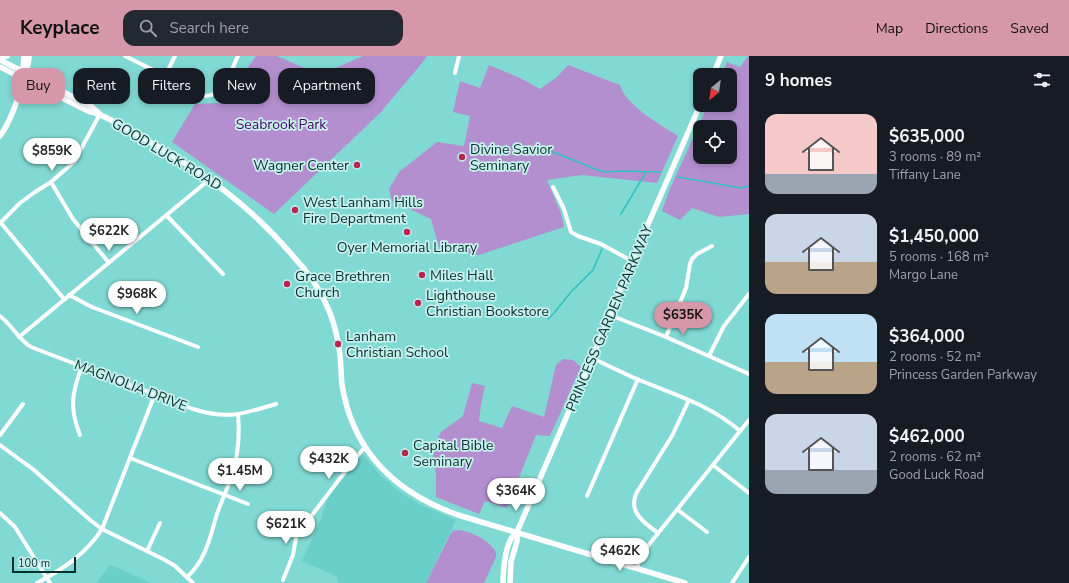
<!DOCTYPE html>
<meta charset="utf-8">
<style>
body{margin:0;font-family:"Nunito Sans",sans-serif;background:#242831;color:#f1f3f6;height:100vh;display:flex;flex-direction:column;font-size:15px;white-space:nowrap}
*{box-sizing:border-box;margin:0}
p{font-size:13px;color:#9ea1a6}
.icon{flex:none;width:22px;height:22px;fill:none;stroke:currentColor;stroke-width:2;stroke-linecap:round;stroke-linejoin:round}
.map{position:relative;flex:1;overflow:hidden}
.panel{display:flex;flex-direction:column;background:#171b24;width:320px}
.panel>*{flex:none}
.top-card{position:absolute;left:12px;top:12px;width:380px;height:36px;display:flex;gap:8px}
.needle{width:26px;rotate:209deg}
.fabs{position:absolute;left:693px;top:12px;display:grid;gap:8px}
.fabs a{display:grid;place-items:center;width:44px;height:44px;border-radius:8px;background:#171b24;box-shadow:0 2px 6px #0003;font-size:20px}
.scale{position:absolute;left:12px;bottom:10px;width:64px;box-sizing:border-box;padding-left:4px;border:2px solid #072f2d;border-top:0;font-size:11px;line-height:14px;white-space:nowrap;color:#072f2d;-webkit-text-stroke:3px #c8f1ed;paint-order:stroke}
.price{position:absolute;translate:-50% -34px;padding:0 9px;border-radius:14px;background:#fff;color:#222;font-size:13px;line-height:26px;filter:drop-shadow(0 1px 2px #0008)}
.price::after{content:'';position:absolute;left:50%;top:24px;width:12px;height:9px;margin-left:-6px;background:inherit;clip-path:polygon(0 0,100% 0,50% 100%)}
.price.on{background:#d697ab;color:#111}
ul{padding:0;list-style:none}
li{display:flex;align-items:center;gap:12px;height:100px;padding:0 16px}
li span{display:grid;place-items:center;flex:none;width:112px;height:80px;border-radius:12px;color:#555}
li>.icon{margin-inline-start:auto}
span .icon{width:48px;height:48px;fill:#fffc;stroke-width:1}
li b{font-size:17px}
h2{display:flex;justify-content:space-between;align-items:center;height:48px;padding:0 16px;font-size:17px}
.tag{padding:0 14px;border-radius:12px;background:#171b24;box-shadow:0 2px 6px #0003;font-size:14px;line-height:36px}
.tag.on{background:#d697ab;color:#111}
header{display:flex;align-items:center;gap:24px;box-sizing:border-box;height:56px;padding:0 20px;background:#d697ab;color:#111}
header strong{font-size:19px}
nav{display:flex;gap:22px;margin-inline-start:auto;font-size:14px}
.search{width:280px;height:36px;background:#242831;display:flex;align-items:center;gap:10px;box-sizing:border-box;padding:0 14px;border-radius:12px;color:#9ea1a6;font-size:15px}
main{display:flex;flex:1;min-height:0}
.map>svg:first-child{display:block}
.built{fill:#69cfc8}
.green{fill:#b38fd0;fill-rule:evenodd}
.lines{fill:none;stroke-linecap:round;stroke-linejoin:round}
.stream{stroke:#2ec3bc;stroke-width:1.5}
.street{stroke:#fff;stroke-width:4}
.secondary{stroke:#fff;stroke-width:5.5}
.poi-dot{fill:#b62650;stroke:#c8f1ed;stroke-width:1.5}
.labels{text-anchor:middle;stroke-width:3.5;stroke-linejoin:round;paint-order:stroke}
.park-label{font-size:14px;fill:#450465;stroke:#c8f1ed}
.poi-label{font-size:14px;fill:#072f2d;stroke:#c8f1ed;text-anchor:start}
.street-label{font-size:14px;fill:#072f2d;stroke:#c8f1ed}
</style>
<header>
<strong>Keyplace</strong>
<div class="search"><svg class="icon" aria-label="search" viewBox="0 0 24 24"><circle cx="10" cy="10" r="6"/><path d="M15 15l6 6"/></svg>Search here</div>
<nav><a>Map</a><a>Directions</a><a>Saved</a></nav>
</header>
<main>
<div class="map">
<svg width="749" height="527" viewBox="0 0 749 527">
<rect width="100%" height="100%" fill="#81d9d3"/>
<g class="built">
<path d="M361,396L379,418L401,437L421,449L456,464L426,527H338V524L336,520L302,505L321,463L329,437Z"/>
<path d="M110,509L123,514L151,527H96Z"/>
</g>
<g class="green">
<path d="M256,0H277L320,19L363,0H425L427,1L380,57L274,158L172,86L195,48L223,47Z"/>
<path d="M748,0L749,1V158L719,161L692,152L680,164L662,155L669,135L708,49H730V19H722L727,6L740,11ZM700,71H730V101H700Z"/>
<path d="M489,9L520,22L540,33L557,21L568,9L620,29C625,49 661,69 678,80L657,127L582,119L547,124L561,157L564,171L479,199L439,191L431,163L392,145L389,133L399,116L437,86L464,90L470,60L453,56L460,25L480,32Z"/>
<path d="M563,303L573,304L581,311L550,380L536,379L507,452L485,445L479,458L436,441V418L433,402L436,386L441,376L463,360L472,327L485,330L481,349L479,365L502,372L512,350L544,361L556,309Z"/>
<path d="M459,474C472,476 489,484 496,496V501L484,527H426L450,479L453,475Z"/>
</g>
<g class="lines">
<g class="stream">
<path d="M538,90L598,114L605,116L620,115L661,116"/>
<path d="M678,121L741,132L749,130"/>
<path d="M621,158L646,116"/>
<path d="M548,263L554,257L571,236L593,214L602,193"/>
</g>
<g class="street">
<path d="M125,0L206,40C225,39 231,14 238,0"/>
<path d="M455,17L459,0"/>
<path d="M165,20L175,0"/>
<path d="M51,126L73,163L109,207"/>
<path d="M553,131L564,153L571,176L578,180L601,188L632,205"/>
<path d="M167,160L223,218"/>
<path d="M0,167L20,147L35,136L51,126L74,106L100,58"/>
<path d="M1,167L64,243"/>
<path d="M69,239L92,251L198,291"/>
<path d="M610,259L666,281L749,318"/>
<path d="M0,260C12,269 18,283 31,291L193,353C228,364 242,358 276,348"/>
<path d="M19,281L210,123"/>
<path d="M666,281L686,232L690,208L692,203L697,198L712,190"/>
<path d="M709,300L724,270L749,238"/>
<path d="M592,302C607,309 623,317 639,324C674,338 712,350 740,375"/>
<path d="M0,379L23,348"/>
<path d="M80,379C69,352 72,336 82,310"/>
<path d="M0,389L34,414L90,464L102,473L165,504L175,510L193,527"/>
<path d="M130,402L248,448"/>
<path d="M713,409L749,437"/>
<path d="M587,440L638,323"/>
<path d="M678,454L707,476"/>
<path d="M0,457L15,471L50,527"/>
<path d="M658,477C644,467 627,455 637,436L672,380L689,344"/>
<path d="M147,495L160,467"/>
<path d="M637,513L639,504L643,496L749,364"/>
<path d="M187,521C206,504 210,481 217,458C222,444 228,431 233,417C238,398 240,379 238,359"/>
<path d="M283,524L293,499L297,476L306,467L354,404L365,391"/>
<path d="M37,527C63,513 86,498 102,473L155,338"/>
<path d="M732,527L749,501"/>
</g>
<g class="secondary">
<path d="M24,0L23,11L25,17"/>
<path d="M0,1L7,0"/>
<path d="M0,4L91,50L100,58"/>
<path d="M0,11L88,55C110,61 129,74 148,85C205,118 250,149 293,200C307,215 319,231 327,250C334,265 338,282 340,299C341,309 341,319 342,329C353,396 396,437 458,459L685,527"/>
<path d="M713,19L721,0"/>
<path d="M0,80C12,63 18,44 23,24C26,16 29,9 29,0"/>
<path d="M503,527C503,516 505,493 511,483C512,481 515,478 517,476"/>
<path d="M510,527L511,506L517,485V476L600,283L632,205L700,49"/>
</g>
</g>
<g class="poi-dot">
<circle cx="462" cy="101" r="4"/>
<circle cx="357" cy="109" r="4"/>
<circle cx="295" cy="154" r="4"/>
<circle cx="407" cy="176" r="4"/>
<circle cx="422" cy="219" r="4"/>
<circle cx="287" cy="228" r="4"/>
<circle cx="418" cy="247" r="4"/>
<circle cx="338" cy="288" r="4"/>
<circle cx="405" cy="397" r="4"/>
</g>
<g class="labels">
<g class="park-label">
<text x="281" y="73">Seabrook Park</text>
</g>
<g class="poi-label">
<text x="470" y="98">Divine Savior<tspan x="470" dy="16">Seminary</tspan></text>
<text x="349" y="114" text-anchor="end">Wagner Center</text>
<text x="303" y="151">West Lanham Hills<tspan x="303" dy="16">Fire Department</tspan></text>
<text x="407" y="196" text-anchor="middle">Oyer Memorial Library</text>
<text x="430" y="224">Miles Hall</text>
<text x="295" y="225">Grace Brethren<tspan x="295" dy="16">Church</tspan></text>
<text x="426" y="244">Lighthouse<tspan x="426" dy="16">Christian Bookstore</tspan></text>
<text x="346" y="285">Lanham<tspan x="346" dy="16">Christian School</tspan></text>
<text x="413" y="394">Capital Bible<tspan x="413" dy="16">Seminary</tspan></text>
</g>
<g class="street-label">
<text transform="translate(167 98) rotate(31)" y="5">GOOD LUCK ROAD</text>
<text transform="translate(609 262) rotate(-67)" y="5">PRINCESS GARDEN PARKWAY</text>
<text transform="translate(131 329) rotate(21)" y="5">MAGNOLIA DRIVE</text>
</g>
</g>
</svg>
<div class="fabs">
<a><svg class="needle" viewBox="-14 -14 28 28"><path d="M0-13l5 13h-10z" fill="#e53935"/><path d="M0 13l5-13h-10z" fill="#9ea1a6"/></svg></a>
<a><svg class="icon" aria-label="locate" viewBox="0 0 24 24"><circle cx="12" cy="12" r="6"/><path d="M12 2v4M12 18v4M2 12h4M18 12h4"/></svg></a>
</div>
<div class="scale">100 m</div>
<b class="price" style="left:52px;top:116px">$859K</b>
<b class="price" style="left:109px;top:196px">$622K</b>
<b class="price" style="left:137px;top:259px">$968K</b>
<b class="price on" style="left:683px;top:280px">$635K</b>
<b class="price" style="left:329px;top:424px">$432K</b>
<b class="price" style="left:240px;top:436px">$1.45M</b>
<b class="price" style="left:516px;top:456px">$364K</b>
<b class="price" style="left:286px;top:489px">$621K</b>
<b class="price" style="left:620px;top:516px">$462K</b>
<div class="top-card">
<a class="tag on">Buy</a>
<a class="tag">Rent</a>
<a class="tag">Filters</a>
<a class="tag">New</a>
<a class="tag">Apartment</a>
</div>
</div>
<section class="panel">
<h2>9 homes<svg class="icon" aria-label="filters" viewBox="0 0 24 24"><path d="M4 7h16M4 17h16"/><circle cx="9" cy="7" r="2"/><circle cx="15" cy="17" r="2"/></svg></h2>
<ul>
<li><span style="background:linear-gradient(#f6c9c9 75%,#9aa5b1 0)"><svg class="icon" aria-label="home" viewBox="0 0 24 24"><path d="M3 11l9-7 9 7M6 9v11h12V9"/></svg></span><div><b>$635,000</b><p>3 rooms · 89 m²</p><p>Tiffany Lane</p></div></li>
<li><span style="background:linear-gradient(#c9d6e8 60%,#b9a48a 0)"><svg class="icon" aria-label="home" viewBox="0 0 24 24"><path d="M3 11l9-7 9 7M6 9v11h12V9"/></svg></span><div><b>$1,450,000</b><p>5 rooms · 168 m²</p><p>Margo Lane</p></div></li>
<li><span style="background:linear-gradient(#bfe0f5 60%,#b9a48a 0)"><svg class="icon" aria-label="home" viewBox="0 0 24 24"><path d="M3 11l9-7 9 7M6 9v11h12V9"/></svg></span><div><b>$364,000</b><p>2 rooms · 52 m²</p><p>Princess Garden Parkway</p></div></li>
<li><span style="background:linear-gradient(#c9d6e8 70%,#9aa5b1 0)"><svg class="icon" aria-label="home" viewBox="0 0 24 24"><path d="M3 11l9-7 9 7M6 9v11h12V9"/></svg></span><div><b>$462,000</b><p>2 rooms · 62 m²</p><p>Good Luck Road</p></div></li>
</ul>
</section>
</main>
